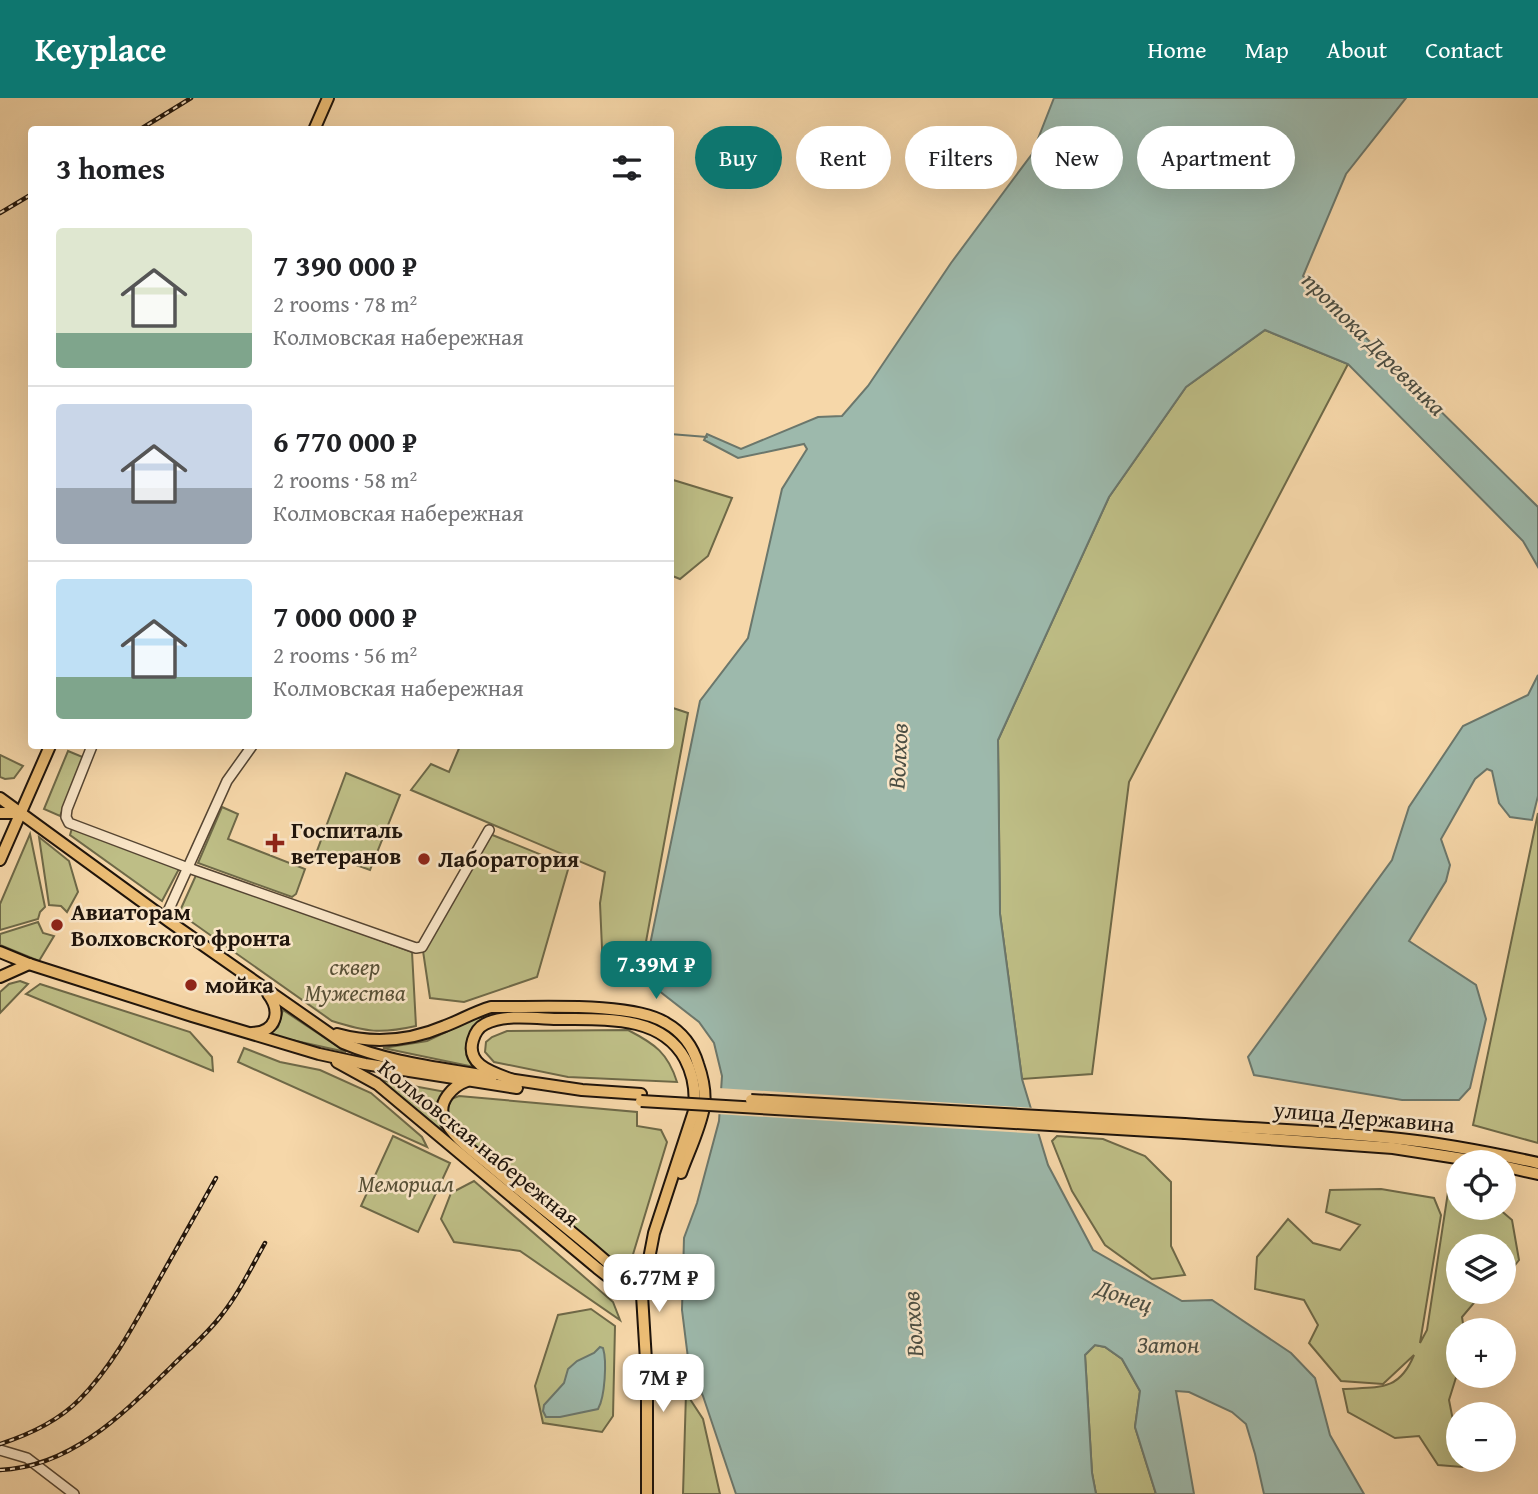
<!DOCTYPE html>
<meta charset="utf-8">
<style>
body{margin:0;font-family:"Gentium Book Plus",serif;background:#f2f2f2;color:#202124;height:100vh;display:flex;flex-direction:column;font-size:26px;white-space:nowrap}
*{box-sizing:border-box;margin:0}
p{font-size:23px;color:#757577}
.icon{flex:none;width:38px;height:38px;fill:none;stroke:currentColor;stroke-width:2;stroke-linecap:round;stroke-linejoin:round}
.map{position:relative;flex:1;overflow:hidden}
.drawer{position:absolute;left:28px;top:28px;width:646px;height:623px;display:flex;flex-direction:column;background:#fff;border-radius:7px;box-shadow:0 7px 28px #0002}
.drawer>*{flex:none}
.hud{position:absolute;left:695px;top:28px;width:665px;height:63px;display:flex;gap:14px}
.tools{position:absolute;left:1446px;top:1052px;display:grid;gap:14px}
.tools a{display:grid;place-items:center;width:70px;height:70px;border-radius:50%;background:#fff;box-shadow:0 7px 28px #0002;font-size:35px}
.price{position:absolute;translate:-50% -60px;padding:0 16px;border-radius:14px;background:#fff;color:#222;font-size:23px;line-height:46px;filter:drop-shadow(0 2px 4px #0008)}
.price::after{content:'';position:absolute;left:50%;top:42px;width:21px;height:16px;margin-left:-10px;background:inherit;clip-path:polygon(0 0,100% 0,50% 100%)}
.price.active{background:#0f766e;color:#fff}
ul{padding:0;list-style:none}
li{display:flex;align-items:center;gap:21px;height:175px;padding:0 28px}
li+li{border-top:2px solid #e0e0e0}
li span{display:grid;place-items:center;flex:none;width:196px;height:140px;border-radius:7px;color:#555}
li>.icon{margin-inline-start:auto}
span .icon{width:84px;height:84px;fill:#fffc;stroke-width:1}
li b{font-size:30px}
h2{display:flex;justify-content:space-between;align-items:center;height:84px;padding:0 28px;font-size:30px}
.pill{padding:0 24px;border-radius:32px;background:#fff;box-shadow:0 7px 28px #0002;font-size:24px;line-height:63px}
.pill.active{background:#0f766e;color:#fff}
header{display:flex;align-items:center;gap:42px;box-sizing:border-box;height:98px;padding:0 35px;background:#0f766e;color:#fff}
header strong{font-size:33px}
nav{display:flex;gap:38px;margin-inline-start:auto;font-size:24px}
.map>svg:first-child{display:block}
.green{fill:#bebe86;stroke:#6e6948;stroke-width:2}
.water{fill:#9db9ac;stroke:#6b776c;stroke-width:2}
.pier{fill:#f6d7a9}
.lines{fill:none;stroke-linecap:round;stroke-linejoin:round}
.stream{stroke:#6b776c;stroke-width:2}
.minor-casing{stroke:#554532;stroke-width:12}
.major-casing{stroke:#1f140b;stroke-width:14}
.minor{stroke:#f9e5c7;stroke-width:9}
.major{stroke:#ebbc74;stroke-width:10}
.rail-casing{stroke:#1f140b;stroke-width:4.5}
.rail{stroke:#f9e5c7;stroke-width:2;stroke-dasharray:5;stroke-linecap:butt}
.major-bridge-casing{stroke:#1f140b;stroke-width:14;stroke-linecap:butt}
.major-bridge{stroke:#ebbc74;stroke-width:10}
.poi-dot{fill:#8f2418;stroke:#f9e5c7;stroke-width:2.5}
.labels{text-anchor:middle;stroke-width:5;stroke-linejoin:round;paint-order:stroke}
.poi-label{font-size:23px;font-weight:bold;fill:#1f140b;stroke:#f9e5c7;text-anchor:start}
.park-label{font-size:23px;font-style:italic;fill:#575036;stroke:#f9e5c7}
.street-label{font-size:23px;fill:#1f140b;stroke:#f9e5c7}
.water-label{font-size:24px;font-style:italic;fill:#4b4e43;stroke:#f9e5c7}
</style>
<header>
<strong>Keyplace</strong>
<nav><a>Home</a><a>Map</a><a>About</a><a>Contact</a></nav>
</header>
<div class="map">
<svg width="1538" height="1396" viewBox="0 0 1538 1396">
<rect width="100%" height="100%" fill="#f6d7a9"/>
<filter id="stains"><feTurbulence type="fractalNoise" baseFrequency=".00286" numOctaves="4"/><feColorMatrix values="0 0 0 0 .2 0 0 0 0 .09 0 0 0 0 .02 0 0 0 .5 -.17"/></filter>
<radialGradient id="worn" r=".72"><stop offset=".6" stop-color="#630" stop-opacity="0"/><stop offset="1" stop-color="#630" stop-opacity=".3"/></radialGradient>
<g class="green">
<path d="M1265,232L1348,266L1129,684L1092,976L1022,981L1000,816L998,642L1109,399L1186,289Z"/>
<path d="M670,381L732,400L708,458L680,481L670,477Z"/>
<path d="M670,609L688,615L641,871L603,873L600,805L605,774L411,692L431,666L449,674L460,648H670Z"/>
<path d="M68,653L85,660L60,718L44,711Z"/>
<path d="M0,657L23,668L14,680L5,681L0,679Z"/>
<path d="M346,675L400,697L370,772L317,753Z"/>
<path d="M222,709L238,716L228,741L305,771L296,796L292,799L198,765Z"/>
<path d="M1538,715V1045L1473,1027Z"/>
<path d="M72,730L180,769L162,803L70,737Z"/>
<path d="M30,736L45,809L40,814L38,821L0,832V806Z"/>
<path d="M490,736L569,768L537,879L464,904L430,900L423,853Z"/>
<path d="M39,739L69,763L78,794L67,814L61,808L49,807Z"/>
<path d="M197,775L412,854L416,928C380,936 367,934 332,923L179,815Z"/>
<path d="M38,824L43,835L54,838L39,863L0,847V836Z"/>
<path d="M20,883L28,886L0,915V894L9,886Z"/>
<path d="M40,886L190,934L212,959L213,973L26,896Z"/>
<path d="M283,912L346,954L269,937L278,929Z"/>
<path d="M489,917C469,936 466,942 474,969L383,950L427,943L473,921Z"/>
<path d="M628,932C655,946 668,955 677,984L568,979L494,964L485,954L486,944L492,939L507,933Z"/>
<path d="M244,950L280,964L320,972L371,995L422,1039L427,1049L238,964Z"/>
<path d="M375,981L446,994L438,1017L442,1034Z"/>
<path d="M459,998L637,1014V1028L661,1032L667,1044L631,1163L621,1171L472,1048L452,1027L446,1016L451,1001Z"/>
<path d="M393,1038L450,1065L418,1134L361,1108Z"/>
<path d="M1057,1038L1103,1041L1145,1058L1171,1084V1148L1185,1177L1152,1181L1105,1147L1072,1093L1052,1043Z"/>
<path d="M474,1083L613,1204L620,1222L520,1153L454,1144L441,1121L451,1095Z"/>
<path d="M1381,1091L1434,1100L1441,1117L1420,1245L1427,1232L1448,1094H1458V1110H1498L1512,1122L1519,1162L1503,1182V1148H1458V1194H1490L1478,1200L1462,1219L1464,1232H1458V1273L1449,1302L1458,1348V1362H1460L1462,1369L1438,1367L1419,1338L1395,1340L1348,1314L1343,1291C1378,1289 1399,1294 1414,1257L1383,1286L1341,1283L1309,1245L1318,1227L1304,1202L1255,1191L1257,1159L1288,1121L1313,1145L1340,1152L1360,1127L1326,1114L1330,1092Z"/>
<path d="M591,1211L615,1228L613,1318L602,1334L543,1325L535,1288L558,1217Z"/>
<path d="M1095,1247L1105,1249L1122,1261L1140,1293L1135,1329L1156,1396H1096L1092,1375L1085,1257Z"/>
<path d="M686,1295L703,1321L720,1396H683Z"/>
</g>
<g class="water">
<path d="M1054,0H1406L1346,76L1303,178L1538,409V469L1523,443L1348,266L1265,232L1186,289L1109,399L998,642L1000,816L1022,981L1048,1067L1093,1152L1182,1203L1212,1202L1291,1255L1315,1280L1330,1337L1364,1396H1264L1255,1356L1246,1326L1232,1314L1189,1294L1176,1293L1194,1396H1156L1135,1329L1140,1293L1122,1261L1105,1249L1095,1247L1085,1257L1092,1375L1096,1396H736L703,1298L689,1268L682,1212L684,1140L697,1105L719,1023L722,978L714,945L699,924L658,892L645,871L700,603L748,540L782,391L807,351L804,346L738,360L704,342L707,336L741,351L818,319L842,318L868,288L951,165L1032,56Z"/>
<path d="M1538,577V698L1532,722L1510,719L1499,705L1492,673L1487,671L1475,681L1441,741L1450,767L1446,783L1409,843L1476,887L1486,921L1470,990L1459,1002H1402L1254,977L1248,959L1392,762L1409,709L1463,628L1528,597Z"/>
<path d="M600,1249L603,1250C607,1263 605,1299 598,1311L560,1319H546L543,1313L544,1307L564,1285L568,1271L577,1263L594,1255Z"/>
</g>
<path class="pier" d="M718,990L1034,1010L1042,1036L716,1016Z"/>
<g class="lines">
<path class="stream" d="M670,336L707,339"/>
<defs>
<g id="minor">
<path d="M92,648L67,711L66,719L69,725L183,768L416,850L422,849L489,732"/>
<path d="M165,820L227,683L252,648"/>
<path d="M0,1352L27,1360L74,1396"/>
</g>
<g id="major">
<path d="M314,32L328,0"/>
<path d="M0,700L170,824L343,945C390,965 443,970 492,979"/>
<path d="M0,715H20"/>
<path d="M0,762L50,648"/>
<path d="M0,854L29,866L192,918L319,956L365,966L517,990"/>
<path d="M0,879L29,866"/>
<path d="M252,935C276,934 282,914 268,896"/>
<path d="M337,936C373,946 410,943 445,928C461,922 474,914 491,909C534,910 631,903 666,925C682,934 693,949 698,966C703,980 706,994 704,1009C700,1031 689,1053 681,1075"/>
<path d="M337,964L377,986L597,1170L620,1188L642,1197"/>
<path d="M508,981L582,992L641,996"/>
<path d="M513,982C495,975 465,968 473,942C475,935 479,929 485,926C504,916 534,920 554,921C600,922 660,915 685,961C694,978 696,995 694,1013L654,1135L642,1197L647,1279V1396"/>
<path d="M467,983C453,988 437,1004 444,1020C452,1040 477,1056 493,1070C541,1111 593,1148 638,1193"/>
<path d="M1185,1026C1257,1031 1329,1033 1400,1041C1447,1046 1492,1055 1538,1065"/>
<path d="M1185,1035L1393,1050L1483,1064"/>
<path d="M1503,1068L1538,1076"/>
</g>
</defs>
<use href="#minor" class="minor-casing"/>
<use href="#major" class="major-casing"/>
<use href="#minor" class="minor"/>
<use href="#major" class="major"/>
<defs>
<g id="rail">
<path d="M139,32L191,0"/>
<path d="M0,115L32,96"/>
<path d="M0,1346C28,1337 58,1323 79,1302C111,1270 134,1227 156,1187C176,1152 196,1116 216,1080"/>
<path d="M0,1372C71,1369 123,1316 171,1269C187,1253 206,1237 220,1219C238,1197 251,1170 265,1145"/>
</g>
</defs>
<use href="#rail" class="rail-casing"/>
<use href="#rail" class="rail"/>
<defs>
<g id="major-bridge">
<path d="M751,1002L1185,1026"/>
<path d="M641,1003L1185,1035"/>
</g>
</defs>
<use href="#major-bridge" class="major-bridge-casing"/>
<use href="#major-bridge" class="major-bridge"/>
</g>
<g class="poi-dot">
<path d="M271.5 734.5h7v7h7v7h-7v7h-7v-7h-7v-7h7z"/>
<circle cx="424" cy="761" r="7"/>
<circle cx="57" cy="827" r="7"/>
<circle cx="191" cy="887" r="7"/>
</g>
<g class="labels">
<g class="poi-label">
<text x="291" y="740">Госпиталь<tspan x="291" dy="26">ветеранов</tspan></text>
<text x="438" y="769">Лаборатория</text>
<text x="71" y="822">Авиаторам<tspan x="71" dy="26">Волховского фронта</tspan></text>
<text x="205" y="895">мойка</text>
</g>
<g class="park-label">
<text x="355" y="877">сквер<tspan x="355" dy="26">Мужества</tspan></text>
<text x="406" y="1094">Мемориал</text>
</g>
<g class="street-label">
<text transform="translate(1364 1019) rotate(5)" y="8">улица Державина</text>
<text transform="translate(479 1045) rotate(39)" y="8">Колмовская набережная</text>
</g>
<g class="water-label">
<text transform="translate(1374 246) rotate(45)" y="8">протока Деревянка</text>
<text transform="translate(898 658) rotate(-87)" y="8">Волхов</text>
<text transform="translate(1124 1198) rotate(19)" y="8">Донец</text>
<text transform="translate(913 1226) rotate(-94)" y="8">Волхов</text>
<text x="1168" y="1255">Затон</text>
</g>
</g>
<rect width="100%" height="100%" filter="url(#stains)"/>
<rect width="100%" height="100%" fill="url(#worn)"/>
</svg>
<div class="tools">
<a><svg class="icon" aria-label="locate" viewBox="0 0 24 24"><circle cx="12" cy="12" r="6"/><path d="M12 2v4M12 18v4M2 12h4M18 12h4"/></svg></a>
<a><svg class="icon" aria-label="layers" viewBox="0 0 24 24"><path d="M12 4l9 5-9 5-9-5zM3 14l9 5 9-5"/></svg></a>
<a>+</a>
<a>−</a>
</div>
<b class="price active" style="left:656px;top:903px">7.39M ₽</b>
<b class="price" style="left:659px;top:1216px">6.77M ₽</b>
<b class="price" style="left:663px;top:1316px">7M ₽</b>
<div class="hud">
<a class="pill active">Buy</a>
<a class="pill">Rent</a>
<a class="pill">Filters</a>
<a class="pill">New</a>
<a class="pill">Apartment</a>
</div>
<section class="drawer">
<h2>3 homes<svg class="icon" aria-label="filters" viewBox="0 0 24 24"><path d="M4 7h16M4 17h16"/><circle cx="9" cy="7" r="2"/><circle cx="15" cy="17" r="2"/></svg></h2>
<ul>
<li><span style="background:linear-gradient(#dfe7d0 75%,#7fa58c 0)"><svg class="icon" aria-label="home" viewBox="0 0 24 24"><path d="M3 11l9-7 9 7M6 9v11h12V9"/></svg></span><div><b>7 390 000 ₽</b><p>2 rooms · 78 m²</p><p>Колмовская набережная</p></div></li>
<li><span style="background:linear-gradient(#c9d6e8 60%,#9aa5b1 0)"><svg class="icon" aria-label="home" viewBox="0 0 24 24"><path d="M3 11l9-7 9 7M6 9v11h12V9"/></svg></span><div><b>6 770 000 ₽</b><p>2 rooms · 58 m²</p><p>Колмовская набережная</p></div></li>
<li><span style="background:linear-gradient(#bfe0f5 70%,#7fa58c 0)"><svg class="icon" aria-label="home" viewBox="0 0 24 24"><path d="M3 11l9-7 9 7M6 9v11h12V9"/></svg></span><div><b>7 000 000 ₽</b><p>2 rooms · 56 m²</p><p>Колмовская набережная</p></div></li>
</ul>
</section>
</div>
